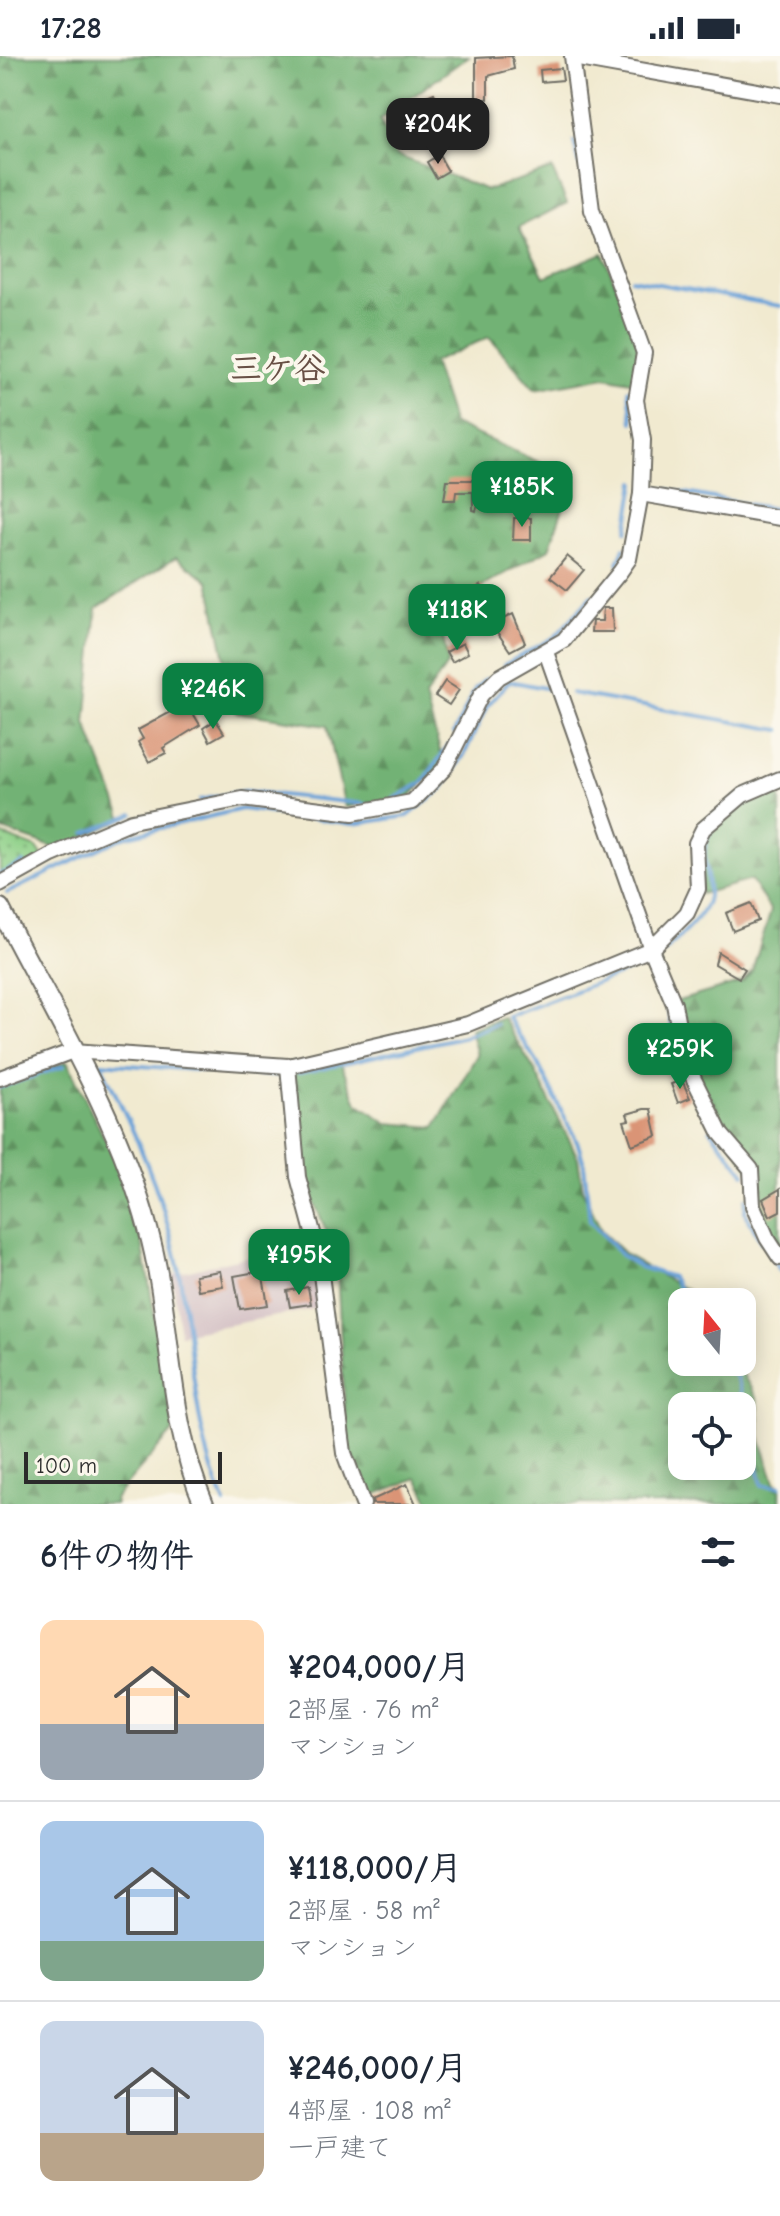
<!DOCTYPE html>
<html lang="ja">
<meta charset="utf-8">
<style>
body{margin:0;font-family:"Comic Neue","Klee One",sans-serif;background:#f6f6f7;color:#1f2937;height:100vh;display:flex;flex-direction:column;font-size:30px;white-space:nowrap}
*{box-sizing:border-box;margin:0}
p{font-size:26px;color:#747a83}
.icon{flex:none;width:44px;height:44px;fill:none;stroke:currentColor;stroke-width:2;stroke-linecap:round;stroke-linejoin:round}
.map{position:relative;height:1448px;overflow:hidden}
.side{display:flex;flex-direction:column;background:#fff;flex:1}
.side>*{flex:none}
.needle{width:52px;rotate:342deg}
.fabs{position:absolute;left:668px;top:1232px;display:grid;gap:16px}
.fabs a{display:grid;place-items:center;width:88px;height:88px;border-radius:16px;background:#fff;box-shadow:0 4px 20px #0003;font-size:40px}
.scale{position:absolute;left:24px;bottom:20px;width:198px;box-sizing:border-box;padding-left:8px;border:4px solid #2b2b2b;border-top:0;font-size:22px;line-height:28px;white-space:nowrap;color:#2b2b2b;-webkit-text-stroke:6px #fbf7ec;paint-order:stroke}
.price{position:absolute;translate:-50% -68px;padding:0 18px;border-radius:16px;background:#0b8043;color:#fff;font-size:26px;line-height:52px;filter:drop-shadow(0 2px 4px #0008)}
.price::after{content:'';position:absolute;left:50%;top:48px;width:24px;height:18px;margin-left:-12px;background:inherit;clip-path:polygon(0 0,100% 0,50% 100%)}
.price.selected{background:#222;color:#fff}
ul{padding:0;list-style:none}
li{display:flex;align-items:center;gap:24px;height:200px;padding:0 40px}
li+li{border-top:2px solid #e0e1e3}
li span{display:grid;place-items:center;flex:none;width:224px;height:160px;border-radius:16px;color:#555}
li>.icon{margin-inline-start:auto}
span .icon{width:96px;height:96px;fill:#fffc;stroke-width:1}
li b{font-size:34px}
h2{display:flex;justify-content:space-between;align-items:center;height:96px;padding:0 40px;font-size:34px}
.status{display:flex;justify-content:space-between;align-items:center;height:56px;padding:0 40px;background:#fff;direction:ltr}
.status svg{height:22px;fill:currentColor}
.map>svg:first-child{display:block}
.industrial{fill:#d2bec3}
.grass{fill:url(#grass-dots);stroke:#5c7e5a;stroke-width:2}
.forest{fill:url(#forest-firs);stroke:#4e6e50;stroke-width:2;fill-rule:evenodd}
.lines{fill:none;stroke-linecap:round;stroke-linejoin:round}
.stream{stroke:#6aa2d8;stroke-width:4}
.building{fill:#da9476}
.minor-casing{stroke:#706e65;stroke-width:18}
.tertiary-casing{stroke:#706e65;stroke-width:22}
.minor{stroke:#fff;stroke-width:14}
.tertiary{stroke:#fff;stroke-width:18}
.labels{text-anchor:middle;stroke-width:8;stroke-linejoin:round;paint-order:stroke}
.quarter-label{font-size:32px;font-weight:bold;fill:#685045;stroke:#fbf7ec}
</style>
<div class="status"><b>17:28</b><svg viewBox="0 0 49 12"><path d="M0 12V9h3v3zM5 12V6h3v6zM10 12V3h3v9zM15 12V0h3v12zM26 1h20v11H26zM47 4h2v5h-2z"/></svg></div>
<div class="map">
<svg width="780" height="1448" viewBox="0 0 780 1448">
<defs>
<pattern id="grass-dots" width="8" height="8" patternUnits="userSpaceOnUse" patternTransform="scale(2)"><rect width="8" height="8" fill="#8ed088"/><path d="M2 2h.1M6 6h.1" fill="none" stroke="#74a96f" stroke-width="1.8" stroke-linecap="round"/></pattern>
<pattern id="forest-firs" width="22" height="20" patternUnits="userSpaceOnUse" patternTransform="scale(2)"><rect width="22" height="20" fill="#72b274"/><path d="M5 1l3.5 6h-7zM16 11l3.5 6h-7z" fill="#5e915f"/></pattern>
</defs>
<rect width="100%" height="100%" fill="#fbf7ec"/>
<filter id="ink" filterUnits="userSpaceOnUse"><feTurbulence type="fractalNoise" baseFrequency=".0125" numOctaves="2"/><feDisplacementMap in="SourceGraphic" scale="16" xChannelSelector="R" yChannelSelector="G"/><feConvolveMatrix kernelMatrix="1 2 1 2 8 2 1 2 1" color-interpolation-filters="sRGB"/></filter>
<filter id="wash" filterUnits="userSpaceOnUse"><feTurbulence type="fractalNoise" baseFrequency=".006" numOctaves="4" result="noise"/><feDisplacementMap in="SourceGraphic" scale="32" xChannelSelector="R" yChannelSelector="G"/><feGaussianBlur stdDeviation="1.8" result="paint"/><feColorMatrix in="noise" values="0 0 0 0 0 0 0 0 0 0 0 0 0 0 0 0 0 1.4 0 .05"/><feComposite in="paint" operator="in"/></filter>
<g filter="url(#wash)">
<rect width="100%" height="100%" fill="#f1ead0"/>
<path class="industrial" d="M311,1186L319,1252L180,1278L172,1218Z"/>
<path class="grass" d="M0,778L37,792L43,801L0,822Z"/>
<g class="forest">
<path d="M0,0H469L380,64L396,99L487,134L552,113L567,147L519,171L544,221L603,197L638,283L636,327L605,321L535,334L489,281L433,306L453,368L552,412L563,452L549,493L438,555L448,607L425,641L444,709L409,741L345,751L327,670L236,656L209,525L176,501L97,552L86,667L123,763L58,793L0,773Z"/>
<path d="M780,727V1194L756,1151L757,1124L724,1076L691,1010L678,945L742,926L752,915L771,855L751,824L701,838C701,823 698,807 700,793C704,759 754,741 780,727Z"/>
<path d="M502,961L535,1015L578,1102L583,1135L602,1176L626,1199L698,1241L700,1246H682V1306H736L758,1345L761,1385L775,1426L780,1429V1448H431L417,1422L364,1443L353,1414L346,1375L336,1197L306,1128L292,1019L340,1005L357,1047L388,1067L435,1071L477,999L470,973ZM682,1350H742V1410H682Z"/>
<path d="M67,1005L127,1129L139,1168L174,1374L114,1443L115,1448H0V1030Z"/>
</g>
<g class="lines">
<g class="stream">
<path d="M574,86L580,109"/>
<path d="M631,223L780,250"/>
<path d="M629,334L633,366"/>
<path d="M657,432L780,454"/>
<path d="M627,475L635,426"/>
<path d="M618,507L624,492"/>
<path d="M504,609L555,581L592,540"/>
<path d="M571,637L780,674"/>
<path d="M454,677L475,633L486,623"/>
<path d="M394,743L422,727L449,689"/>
<path d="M200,744L244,735L365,748"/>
<path d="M738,752L754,741"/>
<path d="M86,777L133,758"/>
<path d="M0,818L23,807"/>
<path d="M7,837L123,781L242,753L353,768L408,760L442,733L464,699L487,650L509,625L550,633"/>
<path d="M664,896C677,882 706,860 708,840C710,817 698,798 710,776"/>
<path d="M668,952L675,995L684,1020"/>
<path d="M507,961L537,1006L578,1088L584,1108L590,1165L622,1200L640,1211L672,1221L687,1246"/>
<path d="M507,961L652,906"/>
<path d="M100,1007C132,1069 161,1133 176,1201C194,1283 190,1370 225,1448"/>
<path d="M100,1007L278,1020"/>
<path d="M299,1017L465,980L496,968"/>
<path d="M0,1031L64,1010"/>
<path d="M710,1074L745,1118"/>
<path d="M746,1143L745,1156L761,1186"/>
<path d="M773,1203L780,1215"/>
<path d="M725,1306L737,1323L762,1429L780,1430"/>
</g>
</g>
<g id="blocks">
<g class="building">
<path d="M512,0L514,13L488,20V43H476V2Z"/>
<path d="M561,12L563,24L541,26L540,14Z"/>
<path d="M434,37L440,49L455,42L462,56L428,71L430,76L421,80L407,61L428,48L424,41Z"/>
<path d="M439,99L448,115L436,122L427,106Z"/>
<path d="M482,416L495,417L494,435L482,434L476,455L473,454V436H456L455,444H444L447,424H482Z"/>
<path d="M514,462H531V484H513Z"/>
<path d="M567,500L584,514L567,534L550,521Z"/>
<path d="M481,529L488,541L472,550L465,538Z"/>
<path d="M612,552L613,576H591L592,565H602L603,552Z"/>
<path d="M513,558L525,587L510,595L495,573L499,571L497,566Z"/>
<path d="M463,587L468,597L452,606L446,596Z"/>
<path d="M445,625L459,634L449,649L435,640Z"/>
<path d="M187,647L200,669L163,692L166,697L149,706L138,686L143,683L138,674Z"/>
<path d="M216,664L224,677L210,685L203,672Z"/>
<path d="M751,847L758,865L733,875L726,857Z"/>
<path d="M718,896L745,913L739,922L715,908Z"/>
<path d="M682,1024L690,1042L678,1047L671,1028Z"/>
<path d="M644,1053H651L657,1080L632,1089L624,1065L629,1064L627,1058Z"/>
<path d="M780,1133V1155L770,1160L763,1143Z"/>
<path d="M220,1215L223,1230L198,1234L195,1219Z"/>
<path d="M262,1215L268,1249L240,1253L234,1220Z"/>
<path d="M308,1231L311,1248L290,1251L287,1235Z"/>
<path d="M407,1428L416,1448H373L372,1444Z"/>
</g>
</g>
</g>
<g filter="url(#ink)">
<use href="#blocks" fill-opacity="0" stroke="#706e65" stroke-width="2"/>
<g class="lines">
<defs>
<g id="minor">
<path d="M573,2L780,39"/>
<path d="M641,438L780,462"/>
<path d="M546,596L651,893L674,948L685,1005L721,1078L751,1113L753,1150L767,1182L780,1202"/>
<path d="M0,828L52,799L132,765L242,743L353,757L412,746L444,713L481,639L499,621L564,584L620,516L629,503L641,438L643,384L636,344L644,297L592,154L572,0"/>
<path d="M288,1010L298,1121L318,1195L344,1397L363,1448"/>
<path d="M0,1022L73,995L288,1010L468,968L651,893L687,857L698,833L696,787L703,773L743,739L780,723"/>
</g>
<path id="tertiary" d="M0,852C53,956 118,1060 148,1173C173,1263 166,1361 204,1448"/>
</defs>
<use href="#minor" class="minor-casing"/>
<use href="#tertiary" class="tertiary-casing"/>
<use href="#minor" class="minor"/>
<use href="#tertiary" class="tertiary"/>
</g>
</g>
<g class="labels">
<g class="quarter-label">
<text x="278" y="323">三ケ谷</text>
</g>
</g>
</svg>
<div class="fabs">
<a><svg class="needle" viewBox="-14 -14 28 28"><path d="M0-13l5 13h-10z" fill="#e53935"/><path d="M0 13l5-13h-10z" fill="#747a83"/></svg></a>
<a><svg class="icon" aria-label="locate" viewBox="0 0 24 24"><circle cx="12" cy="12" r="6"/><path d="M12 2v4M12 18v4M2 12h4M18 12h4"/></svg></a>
</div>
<div class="scale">100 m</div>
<b class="price selected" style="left:438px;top:110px">¥204K</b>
<b class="price" style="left:522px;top:473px">¥185K</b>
<b class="price" style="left:457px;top:596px">¥118K</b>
<b class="price" style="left:213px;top:675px">¥246K</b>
<b class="price" style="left:680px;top:1035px">¥259K</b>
<b class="price" style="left:299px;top:1241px">¥195K</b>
</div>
<section class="side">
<h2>6件の物件<svg class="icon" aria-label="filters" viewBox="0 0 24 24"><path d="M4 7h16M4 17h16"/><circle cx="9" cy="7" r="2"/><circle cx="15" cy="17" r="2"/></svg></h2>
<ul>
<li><span style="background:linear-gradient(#ffd9b3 65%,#9aa5b1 0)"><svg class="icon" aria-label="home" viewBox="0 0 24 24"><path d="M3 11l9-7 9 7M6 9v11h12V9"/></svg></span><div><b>¥204,000/月</b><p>2部屋 · 76 m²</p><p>マンション</p></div></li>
<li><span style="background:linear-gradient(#a9c7e8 75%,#7fa58c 0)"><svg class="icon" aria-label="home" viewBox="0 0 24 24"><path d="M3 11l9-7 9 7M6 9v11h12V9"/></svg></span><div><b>¥118,000/月</b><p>2部屋 · 58 m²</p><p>マンション</p></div></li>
<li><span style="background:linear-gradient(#c9d6e8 70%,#b9a48a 0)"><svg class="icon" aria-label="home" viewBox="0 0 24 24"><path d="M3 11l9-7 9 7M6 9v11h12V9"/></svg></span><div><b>¥246,000/月</b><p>4部屋 · 108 m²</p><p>一戸建て</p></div></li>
</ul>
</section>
